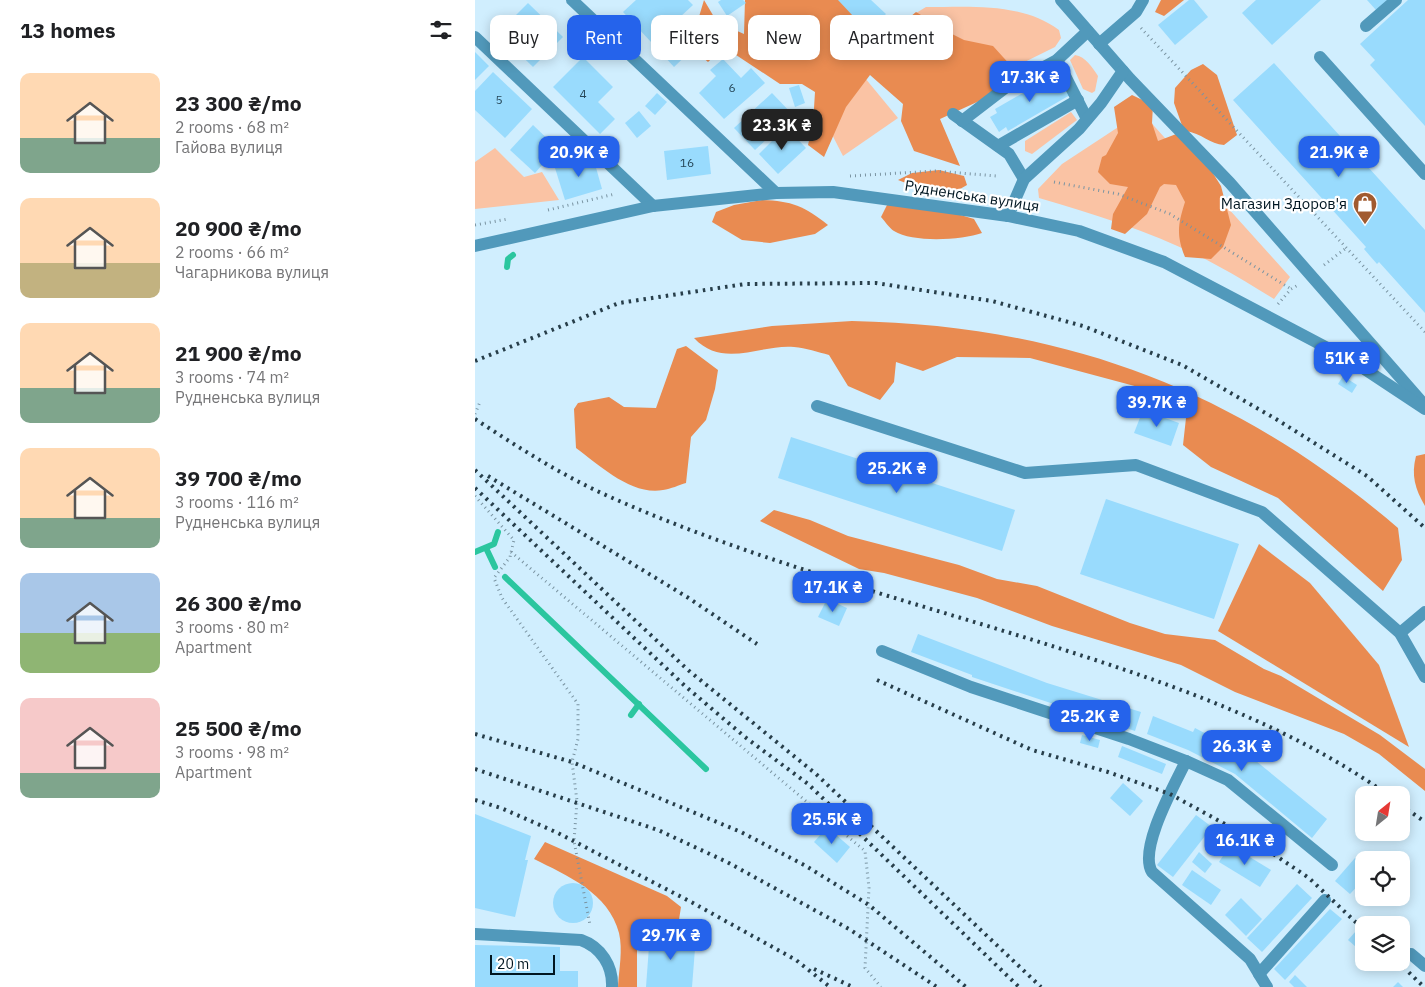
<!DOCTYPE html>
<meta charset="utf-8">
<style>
body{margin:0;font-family:"IBM Plex Sans",sans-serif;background:#f2f2f2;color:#202124;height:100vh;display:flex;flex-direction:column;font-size:19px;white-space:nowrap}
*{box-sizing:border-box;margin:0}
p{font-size:16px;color:#757577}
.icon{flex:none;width:28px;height:28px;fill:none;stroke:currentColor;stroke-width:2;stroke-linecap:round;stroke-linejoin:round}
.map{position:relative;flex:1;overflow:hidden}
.drawer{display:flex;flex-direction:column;background:#fff;width:475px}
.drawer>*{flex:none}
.banner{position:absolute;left:15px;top:15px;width:475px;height:45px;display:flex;gap:10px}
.needle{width:32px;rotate:30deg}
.controls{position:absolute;left:880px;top:786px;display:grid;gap:10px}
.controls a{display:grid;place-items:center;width:55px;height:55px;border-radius:10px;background:#fff;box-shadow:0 2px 12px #0003;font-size:25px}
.scale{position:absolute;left:15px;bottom:12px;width:65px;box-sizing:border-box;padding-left:5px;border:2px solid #001621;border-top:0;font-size:14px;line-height:18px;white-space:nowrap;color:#001621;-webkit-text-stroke:4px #fff;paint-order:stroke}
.price{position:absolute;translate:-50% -42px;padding:0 11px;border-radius:10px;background:#2563eb;color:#fff;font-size:16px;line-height:32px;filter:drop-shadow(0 1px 2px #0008)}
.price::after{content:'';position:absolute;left:50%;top:30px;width:15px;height:11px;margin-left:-8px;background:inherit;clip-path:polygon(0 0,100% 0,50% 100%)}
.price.active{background:#222;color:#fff}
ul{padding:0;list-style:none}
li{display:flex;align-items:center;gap:15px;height:125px;padding:0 20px}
li span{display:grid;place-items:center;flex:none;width:140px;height:100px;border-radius:10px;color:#555}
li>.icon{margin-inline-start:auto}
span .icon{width:60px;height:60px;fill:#fffc;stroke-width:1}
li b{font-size:21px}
h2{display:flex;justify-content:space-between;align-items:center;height:60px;padding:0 20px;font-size:21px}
.tag{padding:0 18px;border-radius:10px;background:#fff;box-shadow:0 2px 12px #0003;font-size:18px;line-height:45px}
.tag.active{background:#2563eb;color:#fff}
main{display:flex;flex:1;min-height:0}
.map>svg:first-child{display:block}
.green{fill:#fac3a4}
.forest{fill:#e98b51}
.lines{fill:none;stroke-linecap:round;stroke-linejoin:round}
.stream{stroke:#2bc69f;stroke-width:6}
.building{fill:#99dbfd}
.path{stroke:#7a94a2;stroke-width:3;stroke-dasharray:1 4;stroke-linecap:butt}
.minor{stroke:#5199bb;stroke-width:12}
.rail{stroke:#273e4a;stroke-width:4;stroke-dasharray:2.5 5;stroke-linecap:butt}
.labels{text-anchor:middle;stroke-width:4.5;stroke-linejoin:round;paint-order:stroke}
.number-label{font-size:12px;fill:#264758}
.street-label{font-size:15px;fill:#001621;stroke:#fff}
.poi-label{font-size:15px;fill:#001621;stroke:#fff;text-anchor:end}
</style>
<main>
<section class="drawer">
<h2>13 homes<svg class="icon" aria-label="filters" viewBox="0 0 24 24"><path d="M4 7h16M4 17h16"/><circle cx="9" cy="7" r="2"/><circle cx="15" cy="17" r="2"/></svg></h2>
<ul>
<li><span style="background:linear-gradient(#ffd9b3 65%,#7fa58c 0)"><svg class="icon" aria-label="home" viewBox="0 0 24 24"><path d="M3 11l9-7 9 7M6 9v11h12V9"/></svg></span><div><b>23 300 ₴/mo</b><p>2 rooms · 68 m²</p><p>Гайова вулиця</p></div></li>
<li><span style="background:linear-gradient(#ffd9b3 65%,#c2b280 0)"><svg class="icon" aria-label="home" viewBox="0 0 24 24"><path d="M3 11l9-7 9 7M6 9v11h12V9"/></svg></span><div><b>20 900 ₴/mo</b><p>2 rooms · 66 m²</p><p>Чагарникова вулиця</p></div></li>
<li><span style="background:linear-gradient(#ffd9b3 65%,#7fa58c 0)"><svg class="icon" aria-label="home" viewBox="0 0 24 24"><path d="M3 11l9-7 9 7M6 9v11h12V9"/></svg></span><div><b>21 900 ₴/mo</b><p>3 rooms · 74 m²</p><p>Рудненська вулиця</p></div></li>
<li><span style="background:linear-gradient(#ffd9b3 70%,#7fa58c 0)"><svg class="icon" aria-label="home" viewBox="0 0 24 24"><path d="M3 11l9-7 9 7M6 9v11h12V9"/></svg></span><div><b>39 700 ₴/mo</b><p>3 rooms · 116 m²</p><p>Рудненська вулиця</p></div></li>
<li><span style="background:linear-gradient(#a9c7e8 60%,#8fb573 0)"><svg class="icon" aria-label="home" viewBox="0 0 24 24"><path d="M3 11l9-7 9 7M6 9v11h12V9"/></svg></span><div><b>26 300 ₴/mo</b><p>3 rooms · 80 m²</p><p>Apartment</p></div></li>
<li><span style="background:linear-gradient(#f6c9c9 75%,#7fa58c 0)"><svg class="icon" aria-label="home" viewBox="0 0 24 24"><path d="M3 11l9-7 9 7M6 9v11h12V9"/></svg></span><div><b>25 500 ₴/mo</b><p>3 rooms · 98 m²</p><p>Apartment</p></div></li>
</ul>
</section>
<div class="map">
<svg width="950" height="987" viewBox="0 0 950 987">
<rect width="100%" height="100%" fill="#d0eefe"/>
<g class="green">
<path d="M451,7C495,7 546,2 584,30L586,38L580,47L459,107L418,27Z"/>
<path d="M600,55C611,57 617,67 623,76L620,91L617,93L608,89L595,60Z"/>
<path d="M390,78L423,118L368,156L345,111Z"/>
<path d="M596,112L602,120L557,154L550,151V141Z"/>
<path d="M671,117L815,277L799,299C781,288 762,276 743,266C687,235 625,216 564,198L563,189L587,164L657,118Z"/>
<path d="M20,148L49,177L67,172L84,200L0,209V162Z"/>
</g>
<g class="forest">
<path d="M229,0L242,22L269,34L270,0H378L392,14L383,37L418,56L423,27L441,12L451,18L461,15L473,32L489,40L518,46L538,68L513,97L465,119L485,166L439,151L426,121L428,104L395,75L371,107L349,157L333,145L338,124L340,92L327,84H305L249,47L233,62L225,55L231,38L223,20Z"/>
<path d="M686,0H709L689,16L680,12Z"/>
<path d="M728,64L742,75L762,135L749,145C735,144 726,133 711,131L746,186L756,225L748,247L736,259L710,257C701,235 703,224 710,202L701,185L689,184L685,187L672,214L650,234L636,229L638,214L653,187L635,184L623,172L627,157L631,155L643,133L639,107L657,95L678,105L677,123L683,141L709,131L699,103L700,88L716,70Z"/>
<path d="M464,170L489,176L492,185L478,193L449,190L423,180L437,173Z"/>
<path d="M287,200C317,201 329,206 353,225L340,234L295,243L267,240L237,222L241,212L259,205Z"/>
<path d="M414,201L472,211L499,219L507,233C487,240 438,243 419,231C414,228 410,221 406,217Z"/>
<path d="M377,321C589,325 762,390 923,528L927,560L908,591L803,498L736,467L708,445L712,409L682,392L555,358L482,357L448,371L421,362L419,382L405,400L373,386L354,355C343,352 331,348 319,347C285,344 248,369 219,338L297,326Z"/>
<path d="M211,346L243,370L240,389L231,420L216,437L211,483C204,485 196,489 188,490C157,496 124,465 101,448L99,409L103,403L134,397L149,407L181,408L202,349Z"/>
<path d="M950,454V506C940,489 936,475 941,456Z"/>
<path d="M299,510L335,520L373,536L484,565L522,579L562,586L655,623L690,634L740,640L789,669L806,676L905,735L950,769V791L904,754L869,734L760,692L706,665L577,626L502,598L409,573L384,569L285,521Z"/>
<path d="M784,544L835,583L904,665L934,747L743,631Z"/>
<path d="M70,842L192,896L206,907L203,926L170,930L162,947V987H143C144,969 148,950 144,933C134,893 91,875 59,859Z"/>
</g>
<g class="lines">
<g class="stream">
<path d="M32,267L33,259L38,255"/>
<path d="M11,548L20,567"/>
<path d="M0,552L19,544L23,532"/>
<path d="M30,577L231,769"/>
<path d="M156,715L164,704"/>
</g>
</g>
<g class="building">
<path d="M161,0H213L218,5L177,43L148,12Z"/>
<path d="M246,0H268L271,3L252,16L243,2Z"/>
<path d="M363,0H396L411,14L393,32Z"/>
<path d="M714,0H719L733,17L700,45L683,25Z"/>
<path d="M781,0H846L797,45L767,13Z"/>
<path d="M892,0H912L901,10Z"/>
<path d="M933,0H950V126L895,65L900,60L885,44Z"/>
<path d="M53,3L88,37L58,67L23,33Z"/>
<path d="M208,18L228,39L199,67L179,45Z"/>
<path d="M0,52L14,66L0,80Z"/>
<path d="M108,57L138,87L123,102L140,119L125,134L78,87Z"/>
<path d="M248,59L266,78L276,68L290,83L249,119L224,93L241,76L235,70Z"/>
<path d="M799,63L950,230V313L904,262L902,264L895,256L889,249L891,247L758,100Z"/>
<path d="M18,72L57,109L30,138L0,110V91Z"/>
<path d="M583,73L595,95L533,131L531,127L524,132L515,117L522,113L520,109Z"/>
<path d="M324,85L330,103L320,107L314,88Z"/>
<path d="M182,93L192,102L180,115L170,106Z"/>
<path d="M297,93L318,115L280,150L259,128Z"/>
<path d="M164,111L176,126L162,138L150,123Z"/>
<path d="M58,125L82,148L60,173L35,150Z"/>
<path d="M311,127L331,148L303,174L284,154Z"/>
<path d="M233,146L236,174L192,180L189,151Z"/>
<path d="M118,157L127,189L90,200L80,168Z"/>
<path d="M868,376L882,385L877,393L863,384Z"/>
<path d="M668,410L704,423L696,446L659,433Z"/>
<path d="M316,437L540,510L527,551L303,478Z"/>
<path d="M631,499L764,544L739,619L605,574Z"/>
<path d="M352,599L372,608L364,626L343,617Z"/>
<path d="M443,634L572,683L666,712L660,731L497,677V675L436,652Z"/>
<path d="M678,716L718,732L720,728L768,753L770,752L852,819L837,838L760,774L713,750L672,734Z"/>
<path d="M607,735L625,740L623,748L605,743Z"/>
<path d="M647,746L691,764L687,774L643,757Z"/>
<path d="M648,783L668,801L655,816L635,798Z"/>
<path d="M0,814L56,836L50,860H53L40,917L0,908Z"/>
<path d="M721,815L737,827L698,877L682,865Z"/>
<path d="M352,827L375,847L362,863L339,842Z"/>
<path d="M755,845L796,870L785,887L744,862Z"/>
<path d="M724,852L737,864L730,873L717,862Z"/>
<path d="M880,858L889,866V879L875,894L860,881Z"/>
<path d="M717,870L746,890L736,905L707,885Z"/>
<circle cx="98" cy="903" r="20"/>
<path d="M822,884L837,898L787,952L772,938Z"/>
<path d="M766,898L787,919L771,936L750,915Z"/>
<path d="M855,909L867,919L810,980L799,969Z"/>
<path d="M881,931L889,938V954L873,940Z"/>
<path d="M175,933L221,936L217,987H171Z"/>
<path d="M0,945L85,947V971H103V987H0Z"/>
<path d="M898,962H915L907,971Z"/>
<path d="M820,975L832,987H819L814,982Z"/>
<path d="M923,982L928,987H918Z"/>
</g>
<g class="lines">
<g class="path">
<path d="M666,28L950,332"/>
<path d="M375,176L460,171L522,176"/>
<path d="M579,182L643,194L695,214L816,289"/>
<path d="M73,210L140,194"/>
<path d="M0,225L33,219"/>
<path d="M849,265L870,249"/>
<path d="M803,304L816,289L823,285"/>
<path d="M0,414L5,402"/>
<path d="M0,496L39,540L35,557L19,578L27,598L103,704V739L97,762L102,801L99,841L115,925"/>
<path d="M36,552L390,851L394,888L390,968L406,987"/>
</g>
<g class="minor">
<path d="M97,0L301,193"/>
<path d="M586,0L655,79L755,183L945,400"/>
<path d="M891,26L921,0"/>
<path d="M0,37L178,206"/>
<path d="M624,44L661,12L668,0"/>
<path d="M845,57L950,174"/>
<path d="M582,60L612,119"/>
<path d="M478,114L534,154L549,179"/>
<path d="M487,121L530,88L582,60L613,31"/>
<path d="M523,146L603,100"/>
<path d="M533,216L549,179L604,129L626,103L648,71"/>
<path d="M0,246L178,206L301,193L358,192L533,216L604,231L689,262L879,362L950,409"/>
<path d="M342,406L550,473L661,465L787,512L925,633L950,677"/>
<path d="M925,633L950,612"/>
<path d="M407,651L496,687L654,739L711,761L753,780L857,865"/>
<path d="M711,761C700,784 663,849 677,872L775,959L784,974L850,900"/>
<path d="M0,934L106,940C126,947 138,966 137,987"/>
<path d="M936,954L950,966"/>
<path d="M784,974L792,987"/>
</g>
<g class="rail">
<path d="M0,361L144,303L270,284L401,283L517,301L608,326L707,365L801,419L892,476L950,528"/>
<path d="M0,419C43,447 86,475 133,496C276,560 429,599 577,646C693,683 814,724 913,795"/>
<path d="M0,470L213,670L341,774L566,987"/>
<path d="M13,476L212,597L282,644"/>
<path d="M0,488L210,686L270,737L333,784L544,987"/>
<path d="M402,680L557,750L633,772L695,794L770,835L834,878L889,930"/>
<path d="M0,734L97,762L266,832L331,866L394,905L491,987"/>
<path d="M0,769L183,830L252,862L374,929L462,987"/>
<path d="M0,800L26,808L83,833L218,903L321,960L355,987"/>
<path d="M926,805L950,822"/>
<path d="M923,962L949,987"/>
<path d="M339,969L378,987"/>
</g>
</g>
<defs>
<symbol id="shop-pin" viewBox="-11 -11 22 30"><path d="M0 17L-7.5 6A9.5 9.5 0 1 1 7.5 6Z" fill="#a15b30" stroke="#fff"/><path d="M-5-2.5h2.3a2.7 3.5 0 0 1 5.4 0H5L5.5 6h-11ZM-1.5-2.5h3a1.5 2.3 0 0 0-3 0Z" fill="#fff"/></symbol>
</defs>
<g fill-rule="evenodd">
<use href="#shop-pin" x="876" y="190" width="28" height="38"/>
</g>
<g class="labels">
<g class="number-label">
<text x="257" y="92">6</text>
<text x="108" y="98">4</text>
<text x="24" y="104">5</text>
<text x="212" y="167">16</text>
</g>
<g class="street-label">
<text transform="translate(497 196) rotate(9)" y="5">Рудненська вулиця</text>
</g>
<g class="poi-label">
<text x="872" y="209">Магазин Здоров'я</text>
</g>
</g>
</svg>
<div class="controls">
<a><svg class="needle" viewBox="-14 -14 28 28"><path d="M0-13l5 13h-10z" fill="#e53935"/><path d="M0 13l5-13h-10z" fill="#757577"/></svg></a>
<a><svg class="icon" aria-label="locate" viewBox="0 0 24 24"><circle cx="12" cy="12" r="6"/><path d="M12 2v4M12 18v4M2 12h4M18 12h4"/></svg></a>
<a><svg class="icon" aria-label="layers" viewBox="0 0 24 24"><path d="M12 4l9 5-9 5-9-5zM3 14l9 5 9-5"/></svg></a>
</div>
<div class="scale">20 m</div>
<b class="price" style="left:555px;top:103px">17.3K ₴</b>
<b class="price active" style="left:307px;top:151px">23.3K ₴</b>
<b class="price" style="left:104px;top:178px">20.9K ₴</b>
<b class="price" style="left:864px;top:178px">21.9K ₴</b>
<b class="price" style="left:872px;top:384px">51K ₴</b>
<b class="price" style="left:682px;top:428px">39.7K ₴</b>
<b class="price" style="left:422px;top:494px">25.2K ₴</b>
<b class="price" style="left:358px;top:613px">17.1K ₴</b>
<b class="price" style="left:615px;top:742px">25.2K ₴</b>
<b class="price" style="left:767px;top:772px">26.3K ₴</b>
<b class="price" style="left:357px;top:845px">25.5K ₴</b>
<b class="price" style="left:770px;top:866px">16.1K ₴</b>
<b class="price" style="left:196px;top:961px">29.7K ₴</b>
<div class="banner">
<a class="tag">Buy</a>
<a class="tag active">Rent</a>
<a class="tag">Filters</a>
<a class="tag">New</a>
<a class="tag">Apartment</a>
</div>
</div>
</main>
